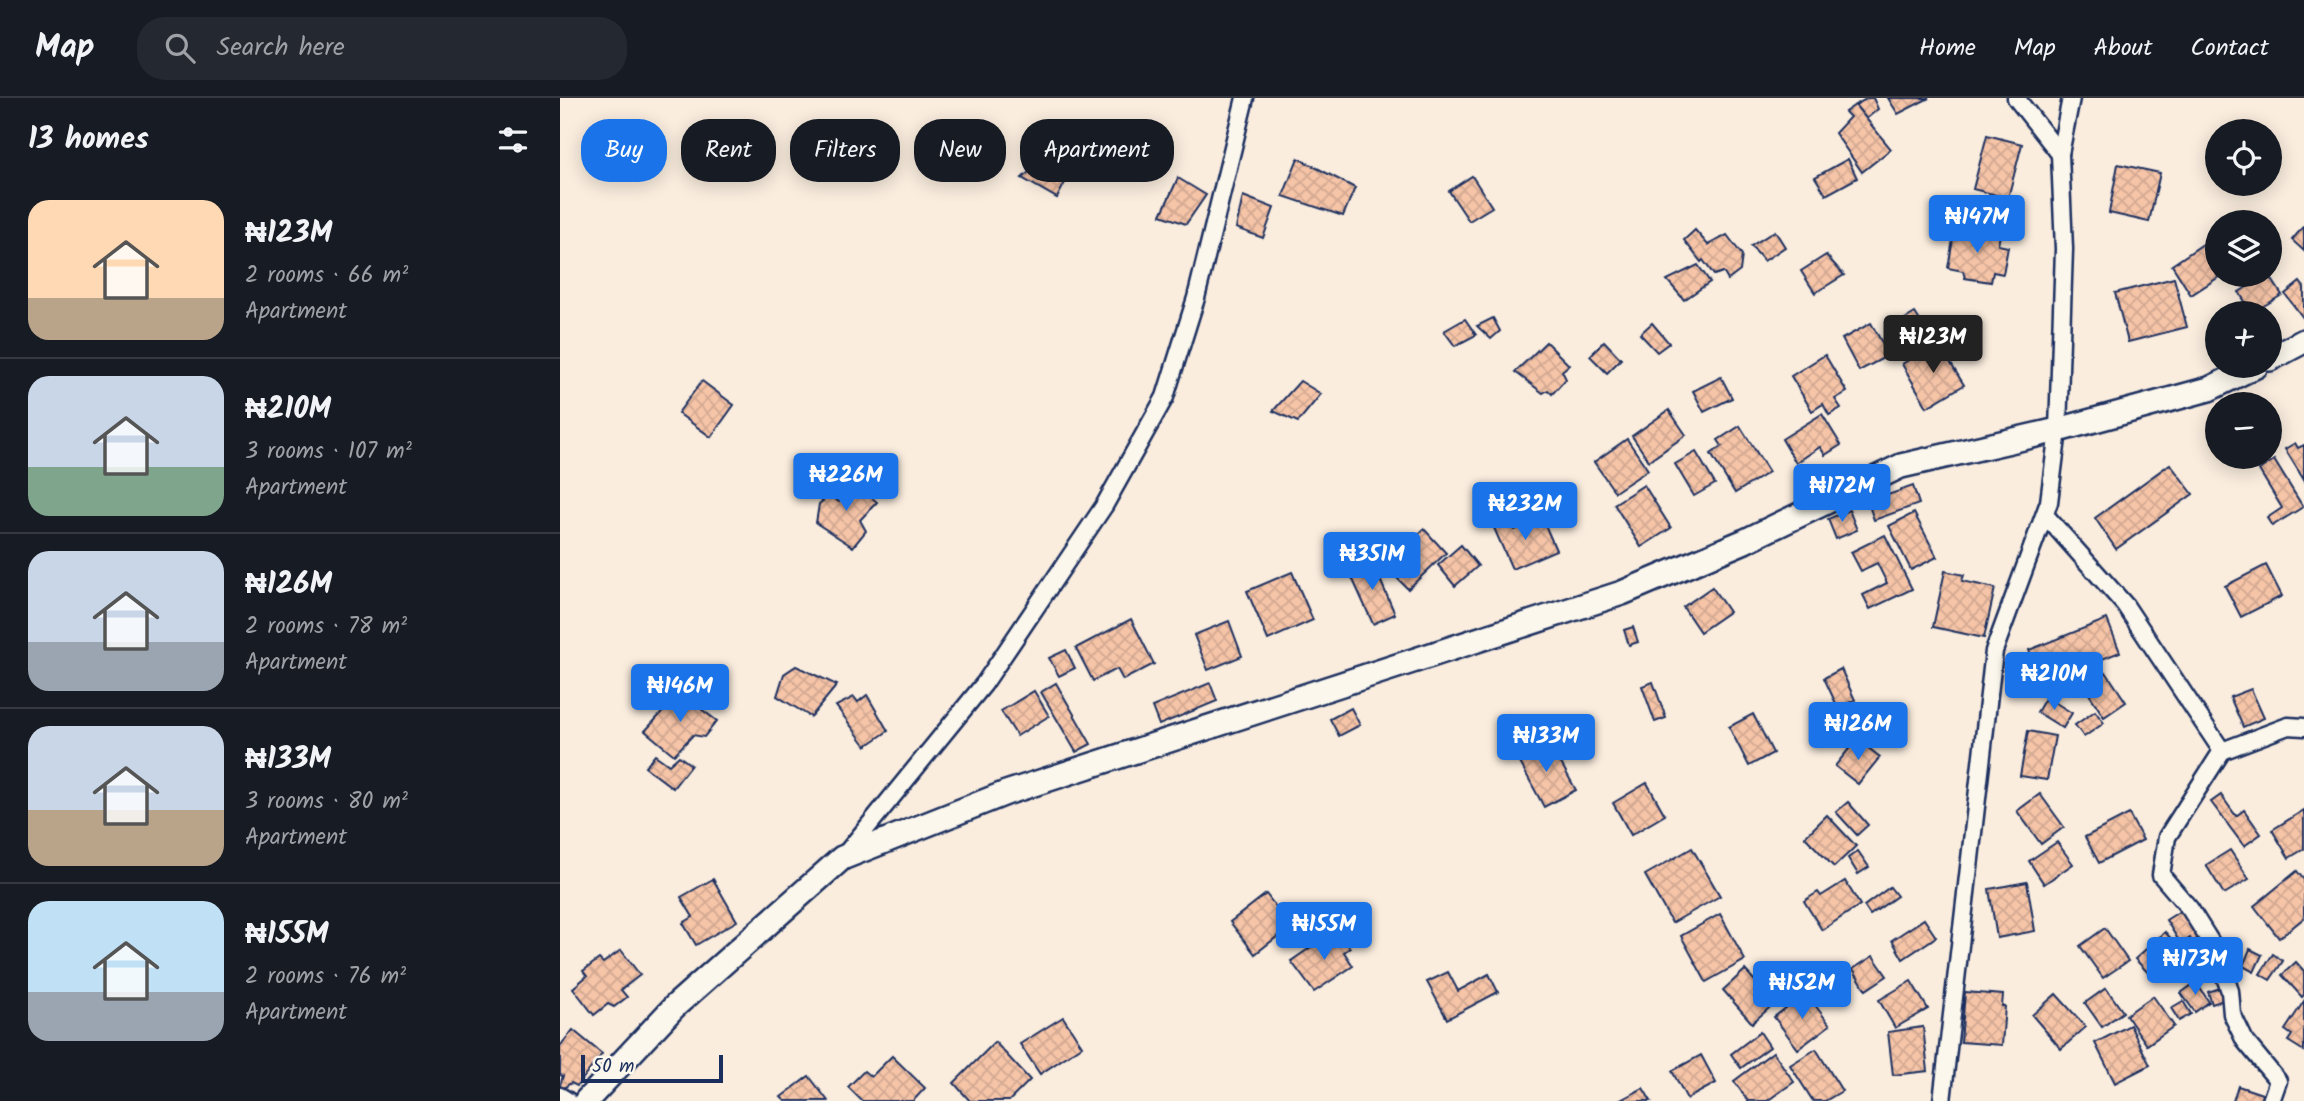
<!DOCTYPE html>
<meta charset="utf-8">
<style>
body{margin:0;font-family:Kalam,sans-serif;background:#242831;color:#f1f3f6;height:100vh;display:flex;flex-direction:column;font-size:26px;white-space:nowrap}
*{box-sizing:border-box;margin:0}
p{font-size:23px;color:#9ea1a6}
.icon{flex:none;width:38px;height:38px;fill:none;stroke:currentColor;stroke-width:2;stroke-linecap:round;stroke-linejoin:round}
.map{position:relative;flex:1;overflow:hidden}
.sheet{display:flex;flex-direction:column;background:#171b24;width:560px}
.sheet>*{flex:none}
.banner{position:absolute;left:21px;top:21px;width:665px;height:63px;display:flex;gap:14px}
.fabs{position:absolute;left:1645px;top:21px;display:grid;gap:14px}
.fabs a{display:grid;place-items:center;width:77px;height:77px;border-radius:50%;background:#171b24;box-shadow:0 4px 18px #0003;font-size:35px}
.scale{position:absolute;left:21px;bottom:18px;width:142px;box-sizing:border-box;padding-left:7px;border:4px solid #1b2f5e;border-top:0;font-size:19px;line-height:24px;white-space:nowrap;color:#1b2f5e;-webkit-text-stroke:5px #fbf7ec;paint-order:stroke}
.price{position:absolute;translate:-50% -60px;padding:0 16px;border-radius:7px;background:#1a73e8;color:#fff;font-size:23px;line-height:46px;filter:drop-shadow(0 2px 4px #0008)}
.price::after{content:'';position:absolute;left:50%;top:42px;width:21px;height:16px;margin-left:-10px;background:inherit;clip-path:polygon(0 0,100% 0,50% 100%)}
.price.on{background:#222;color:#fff}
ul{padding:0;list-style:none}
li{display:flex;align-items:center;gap:21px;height:175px;padding:0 28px}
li+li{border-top:2px solid #363941}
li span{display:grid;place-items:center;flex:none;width:196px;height:140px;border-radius:21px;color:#555}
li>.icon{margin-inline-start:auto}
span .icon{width:84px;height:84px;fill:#fffc;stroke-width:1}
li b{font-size:30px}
h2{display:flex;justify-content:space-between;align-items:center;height:84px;padding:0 28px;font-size:30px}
.chip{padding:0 24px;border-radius:28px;background:#171b24;box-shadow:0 4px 18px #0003;font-size:24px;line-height:63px}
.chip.on{background:#1a73e8;color:#fff}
header{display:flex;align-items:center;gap:42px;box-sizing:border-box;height:98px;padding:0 35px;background:#171b24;border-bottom:2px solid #363941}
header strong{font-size:33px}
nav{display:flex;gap:38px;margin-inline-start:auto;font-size:24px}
.search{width:490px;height:63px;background:#242831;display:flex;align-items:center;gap:18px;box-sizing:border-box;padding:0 24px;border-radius:28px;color:#9ea1a6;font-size:26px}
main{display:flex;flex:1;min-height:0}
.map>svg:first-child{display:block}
.building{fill:url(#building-cross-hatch);stroke:#1b2f5e;stroke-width:2}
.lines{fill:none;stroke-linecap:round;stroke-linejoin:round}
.street-casing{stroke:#1b2f5e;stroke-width:21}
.secondary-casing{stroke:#1b2f5e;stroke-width:28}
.street{stroke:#fbf7ec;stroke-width:16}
.secondary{stroke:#fbf7ec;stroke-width:23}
</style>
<header>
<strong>Map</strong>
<div class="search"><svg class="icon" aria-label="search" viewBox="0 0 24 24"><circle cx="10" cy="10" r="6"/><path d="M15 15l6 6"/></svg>Search here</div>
<nav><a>Home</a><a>Map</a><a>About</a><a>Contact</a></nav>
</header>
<main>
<section class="sheet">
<h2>13 homes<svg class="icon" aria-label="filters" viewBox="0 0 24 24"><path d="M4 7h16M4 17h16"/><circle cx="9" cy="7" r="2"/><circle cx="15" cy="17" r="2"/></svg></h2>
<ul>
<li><span style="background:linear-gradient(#ffd9b3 70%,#b9a48a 0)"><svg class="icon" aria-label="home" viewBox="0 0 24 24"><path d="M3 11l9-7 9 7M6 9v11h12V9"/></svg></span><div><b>₦123M</b><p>2 rooms · 66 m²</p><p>Apartment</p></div></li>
<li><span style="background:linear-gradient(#c9d6e8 65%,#7fa58c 0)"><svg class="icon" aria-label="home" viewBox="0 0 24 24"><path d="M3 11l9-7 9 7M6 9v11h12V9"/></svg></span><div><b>₦210M</b><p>3 rooms · 107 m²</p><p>Apartment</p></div></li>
<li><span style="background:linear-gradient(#c9d6e8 65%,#9aa5b1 0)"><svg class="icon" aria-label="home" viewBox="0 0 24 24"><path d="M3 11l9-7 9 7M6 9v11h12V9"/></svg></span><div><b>₦126M</b><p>2 rooms · 78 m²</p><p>Apartment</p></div></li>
<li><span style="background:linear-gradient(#c9d6e8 60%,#b9a48a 0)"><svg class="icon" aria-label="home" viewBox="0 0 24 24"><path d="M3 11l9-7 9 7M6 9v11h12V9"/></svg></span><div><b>₦133M</b><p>3 rooms · 80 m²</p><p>Apartment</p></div></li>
<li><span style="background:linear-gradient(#bfe0f5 65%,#9aa5b1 0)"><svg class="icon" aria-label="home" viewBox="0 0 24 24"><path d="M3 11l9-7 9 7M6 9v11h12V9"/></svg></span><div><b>₦155M</b><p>2 rooms · 76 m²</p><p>Apartment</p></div></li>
</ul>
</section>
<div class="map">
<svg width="1744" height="1003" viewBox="0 0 1744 1003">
<defs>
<pattern id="building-cross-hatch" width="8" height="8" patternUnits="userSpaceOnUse" patternTransform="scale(1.75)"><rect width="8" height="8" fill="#f6c4a7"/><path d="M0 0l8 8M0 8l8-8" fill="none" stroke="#d2a992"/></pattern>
</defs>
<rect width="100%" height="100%" fill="#faedde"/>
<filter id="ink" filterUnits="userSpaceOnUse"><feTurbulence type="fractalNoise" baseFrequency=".0143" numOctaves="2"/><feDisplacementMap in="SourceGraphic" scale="14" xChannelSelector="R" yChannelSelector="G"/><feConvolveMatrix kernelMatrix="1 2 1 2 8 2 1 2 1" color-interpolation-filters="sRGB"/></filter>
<g filter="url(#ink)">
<g class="building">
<path d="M1308,0H1313L1318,11L1306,21L1295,7Z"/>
<path d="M1328,0H1369L1338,16Z"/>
<path d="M1295,7L1331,51L1302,74L1275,35L1290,19L1285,14Z"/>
<path d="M1427,37L1462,46L1448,100L1413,91Z"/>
<path d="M471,56L509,77L497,100L462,80L469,74L466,69Z"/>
<path d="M738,60L795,90L783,118L723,98Z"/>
<path d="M1288,61L1297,80L1266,97L1255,79Z"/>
<path d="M1558,66L1600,75L1589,124L1549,115Z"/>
<path d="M912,78L932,109L909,123L889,93Z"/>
<path d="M618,80L646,97L626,126L601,117Z"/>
<path d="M683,98L714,110L703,140L676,130Z"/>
<path d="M1743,129H1744V153L1732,142Z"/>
<path d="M1395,130L1440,137L1438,147L1448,149L1443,176L1433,174L1431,184L1405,180L1403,173L1388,170Z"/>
<path d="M1135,132L1148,147L1167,137L1182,157L1180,173L1168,182L1163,174L1154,177L1143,162L1141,164L1124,142Z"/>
<path d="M1215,133L1225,149L1204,163L1191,148Z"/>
<path d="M1649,142L1657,155V177H1662L1631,197L1612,167Z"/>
<path d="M1266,157L1284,177L1255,195L1241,173Z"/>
<path d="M1138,167L1150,184L1124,202L1107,182Z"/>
<path d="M1706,177H1709L1722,197L1692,215L1679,194Z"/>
<path d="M1614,180L1627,229L1568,244L1555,195Z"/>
<path d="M1740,184L1744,189V221L1725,196Z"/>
<path d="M1355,215L1370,239L1344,254L1330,230Z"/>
<path d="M933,220L940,233L931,241L917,228Z"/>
<path d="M905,221L916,237L895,248L884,233Z"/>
<path d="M1092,225L1109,245L1097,254L1080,236Z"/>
<path d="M1311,225L1329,257L1299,273L1282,241Z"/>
<path d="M1044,243L1061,261L1047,275L1030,258Z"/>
<path d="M986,244L1009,267L1002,273L1006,281L992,296L988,292L983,295L955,274Z"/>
<path d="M1378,245L1404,287L1367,309L1342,266Z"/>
<path d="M1265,257L1287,294L1275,301L1281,310L1269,317L1263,306L1252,313L1231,278Z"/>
<path d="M1161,279L1172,300L1144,314L1133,293Z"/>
<path d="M142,283L174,307L151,339L118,315Z"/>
<path d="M740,283L761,296L738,324L713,313Z"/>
<path d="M1109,312L1126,337L1089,363L1072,338Z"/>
<path d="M1262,316L1281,347L1265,357L1260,349L1236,365L1222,341Z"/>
<path d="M1180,328L1209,374L1175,395L1151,356L1162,348L1158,342Z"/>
<path d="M1067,341L1088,372L1055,394L1034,364Z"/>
<path d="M1735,345L1738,350L1744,347V382L1725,351Z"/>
<path d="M1136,354L1155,386L1134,398L1115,366Z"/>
<path d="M1714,362L1743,409L1712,428L1707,420L1722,410L1699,372Z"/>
<path d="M1610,366L1633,396L1556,451L1535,420Z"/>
<path d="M288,380L317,404L300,422L306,433L293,449L256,425L259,406L269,398L279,404L281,401L275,395Z"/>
<path d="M1084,387L1111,430L1081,449L1054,406Z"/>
<path d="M1353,388L1359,406L1314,422L1308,404Z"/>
<path d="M1289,412L1297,432L1276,441L1268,421Z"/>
<path d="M1354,415L1377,459L1351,472L1329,428Z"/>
<path d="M982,420L996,452L952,471L934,430L950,422L955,432Z"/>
<path d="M864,431L886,455L848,491L825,468Z"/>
<path d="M1325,437L1352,491L1310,511L1303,497L1327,485L1317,465L1301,473L1291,454Z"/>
<path d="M901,447L918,468L895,488L878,467Z"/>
<path d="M812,463L835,516L813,526L789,473Z"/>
<path d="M1706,467L1722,498L1681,519L1665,488Z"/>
<path d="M1385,473L1404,477L1402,483L1435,490L1424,540L1373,529Z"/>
<path d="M732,474L753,522L708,542L687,493Z"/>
<path d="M1152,489L1169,514L1140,534L1123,509Z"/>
<path d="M571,521L594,566L563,582L557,571L533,583L516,550Z"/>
<path d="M1547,521L1560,554L1482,585L1469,552Z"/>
<path d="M669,523L682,558L648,572L634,537Z"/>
<path d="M1073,529L1078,544L1069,547L1064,532Z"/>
<path d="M506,552L515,570L499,578L489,560Z"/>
<path d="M236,568L277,587L251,619L217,598L224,576Z"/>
<path d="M1281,571L1295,602L1278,610L1264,580Z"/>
<path d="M1546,574L1566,604L1544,619L1524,588Z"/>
<path d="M1093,584L1106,620L1095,624L1082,588Z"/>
<path d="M496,585L531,646L516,654L481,594Z"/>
<path d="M650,585L657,603L599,627L592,609Z"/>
<path d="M1691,591L1704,620L1683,629L1670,599Z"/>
<path d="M474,593L489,618L457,638L441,613Z"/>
<path d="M120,595L157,623L144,639L133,637L114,657L85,633Z"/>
<path d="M307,597L328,633L306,648L276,608L294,599L298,604Z"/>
<path d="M1486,599L1512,615L1503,630L1477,614Z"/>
<path d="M791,610L800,627L779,638L770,621Z"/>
<path d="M1535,613L1544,625L1524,639L1515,627Z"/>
<path d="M1193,616L1213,655L1189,668L1169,629Z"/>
<path d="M1468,633L1495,638L1487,682L1460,678Z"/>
<path d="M1297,641L1320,659L1298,686L1275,668Z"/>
<path d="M988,642L1016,692L984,709L957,659Z"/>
<path d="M95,657L109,667L119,658L131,667L113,690L85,669Z"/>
<path d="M1087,685L1105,717L1071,737L1053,705Z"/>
<path d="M1480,696L1504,729L1481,746L1457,713Z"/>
<path d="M1661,697L1676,718L1684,712L1701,736L1684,748L1651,704Z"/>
<path d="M1288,704L1308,727L1297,737L1276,714Z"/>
<path d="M1744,712V751L1729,760L1712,732Z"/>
<path d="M1569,716L1583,742L1539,765L1525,739Z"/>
<path d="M1267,717L1296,748L1274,769L1245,739Z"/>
<path d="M1497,744L1513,766L1484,786L1469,763Z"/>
<path d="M1132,750L1160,798L1112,825L1085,777Z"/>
<path d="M1670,752L1689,781L1664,796L1646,767Z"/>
<path d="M1298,753L1309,769L1298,776L1288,760Z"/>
<path d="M1737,773L1744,782V820L1719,840L1694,808Z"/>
<path d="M153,781L177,823L136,847L123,825L133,819L121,799Z"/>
<path d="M1285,783L1300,807L1262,832L1244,803L1258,794L1261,798Z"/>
<path d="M1467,784L1475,833L1437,840L1429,791Z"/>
<path d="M1330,789L1337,798L1310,817L1304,808Z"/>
<path d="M706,796L731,828L695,856L670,824Z"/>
<path d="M1625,810L1640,834L1636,837L1639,840L1632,844L1630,840L1621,846L1606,822Z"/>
<path d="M1160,816L1185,862L1146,884L1121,838Z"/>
<path d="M1364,821L1376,839L1343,861L1332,842Z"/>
<path d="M1545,830L1568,863L1543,880L1520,848Z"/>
<path d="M780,834L790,850L784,854L793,868L754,894L731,863L760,843L761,846Z"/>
<path d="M1605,834L1623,854L1594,881L1575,861Z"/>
<path d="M1627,843L1644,853V858L1649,860L1638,877L1619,867Z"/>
<path d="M1690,851L1702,857L1694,874L1683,868Z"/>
<path d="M61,852L80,877L61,892L67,899L54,909L48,906L34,917L13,890L27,878L23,873L39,861L43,865Z"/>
<path d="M1713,856L1723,863L1710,882L1700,876Z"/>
<path d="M1313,858L1327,878L1306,892L1293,871Z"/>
<path d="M1736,864L1744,873V897L1742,899L1722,877Z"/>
<path d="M1185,872L1215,905L1192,925L1163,892Z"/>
<path d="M888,874L898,893L929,876L938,894L887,921L867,884Z"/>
<path d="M1351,883L1368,911L1335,930L1319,902Z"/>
<path d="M1636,884L1649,904L1635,914L1621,895Z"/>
<path d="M1546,890L1563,914L1542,929L1525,905Z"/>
<path d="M1660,890L1664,902L1652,906L1648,894Z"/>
<path d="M1405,894L1443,897L1442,908H1445L1442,947L1401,944Z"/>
<path d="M1246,895L1270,927L1238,951L1214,919Z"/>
<path d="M1496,896L1526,929L1501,951L1472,917Z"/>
<path d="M1593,898L1614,928L1587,947L1566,917Z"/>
<path d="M1623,903L1631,916L1619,923L1611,910Z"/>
<path d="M1744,903V953L1728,943L1732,937L1725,932Z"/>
<path d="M503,919L522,948L480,976L460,946Z"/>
<path d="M1570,927L1590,967L1555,985L1535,945Z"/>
<path d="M1363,929L1368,973L1333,977L1328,934Z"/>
<path d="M13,932L42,956L17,988L11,985L2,991L0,987L3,978L0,977V948Z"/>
<path d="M1200,934L1210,949L1181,970L1171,956Z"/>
<path d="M435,944L470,982L449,1003H410L394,985Z"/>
<path d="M1256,951L1282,993L1265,1003H1253L1230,967Z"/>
<path d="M1213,954L1234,984L1207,1003H1188L1174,983Z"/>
<path d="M1141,957L1156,985L1127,1001L1112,973Z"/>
<path d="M332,958L365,990L353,1003H302L288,989L304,973L311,979Z"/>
<path d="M249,978L268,1003H225L221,999Z"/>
<path d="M1678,988L1702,996L1700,1003H1673Z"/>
<path d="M1083,990L1091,1003H1059Z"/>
</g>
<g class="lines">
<defs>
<g id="street">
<path d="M1456,0L1500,56"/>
<path d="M1485,417L1565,507L1662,653L1607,739L1601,777L1630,811L1655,851L1670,893L1672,916L1685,943L1718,983L1711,1003"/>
<path d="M1662,653L1728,628L1744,629"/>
<path d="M283,759L424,586L544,408L605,299L636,200L685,0"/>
<path d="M0,998L8,1003"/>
<path d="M1382,1003L1434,553L1489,404L1498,332L1504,151L1500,56L1511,0"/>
</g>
<g id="secondary">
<path d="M1710,261L1744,243"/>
<path d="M26,1003L115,908L282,760L446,695L1062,495L1185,443L1341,368L1498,332L1649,291L1696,268"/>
</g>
</defs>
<use href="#street" class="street-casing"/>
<use href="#secondary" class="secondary-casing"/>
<use href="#street" class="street"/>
<use href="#secondary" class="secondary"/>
</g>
</g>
</svg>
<div class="fabs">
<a><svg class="icon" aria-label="locate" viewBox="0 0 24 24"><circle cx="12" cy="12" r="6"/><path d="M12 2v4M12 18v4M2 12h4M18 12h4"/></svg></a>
<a><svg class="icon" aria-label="layers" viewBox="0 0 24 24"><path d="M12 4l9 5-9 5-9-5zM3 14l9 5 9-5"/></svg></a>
<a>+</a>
<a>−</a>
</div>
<div class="scale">50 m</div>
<b class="price" style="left:1417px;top:157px">₦147M</b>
<b class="price on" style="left:1373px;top:277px">₦123M</b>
<b class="price" style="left:286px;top:415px">₦226M</b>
<b class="price" style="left:1282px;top:426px">₦172M</b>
<b class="price" style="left:965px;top:444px">₦232M</b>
<b class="price" style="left:812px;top:494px">₦351M</b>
<b class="price" style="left:1494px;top:614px">₦210M</b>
<b class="price" style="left:120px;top:626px">₦146M</b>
<b class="price" style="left:1298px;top:664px">₦126M</b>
<b class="price" style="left:986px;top:676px">₦133M</b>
<b class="price" style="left:764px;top:864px">₦155M</b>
<b class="price" style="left:1635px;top:899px">₦173M</b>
<b class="price" style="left:1242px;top:923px">₦152M</b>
<div class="banner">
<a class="chip on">Buy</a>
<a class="chip">Rent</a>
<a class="chip">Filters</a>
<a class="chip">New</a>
<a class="chip">Apartment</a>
</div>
</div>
</main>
